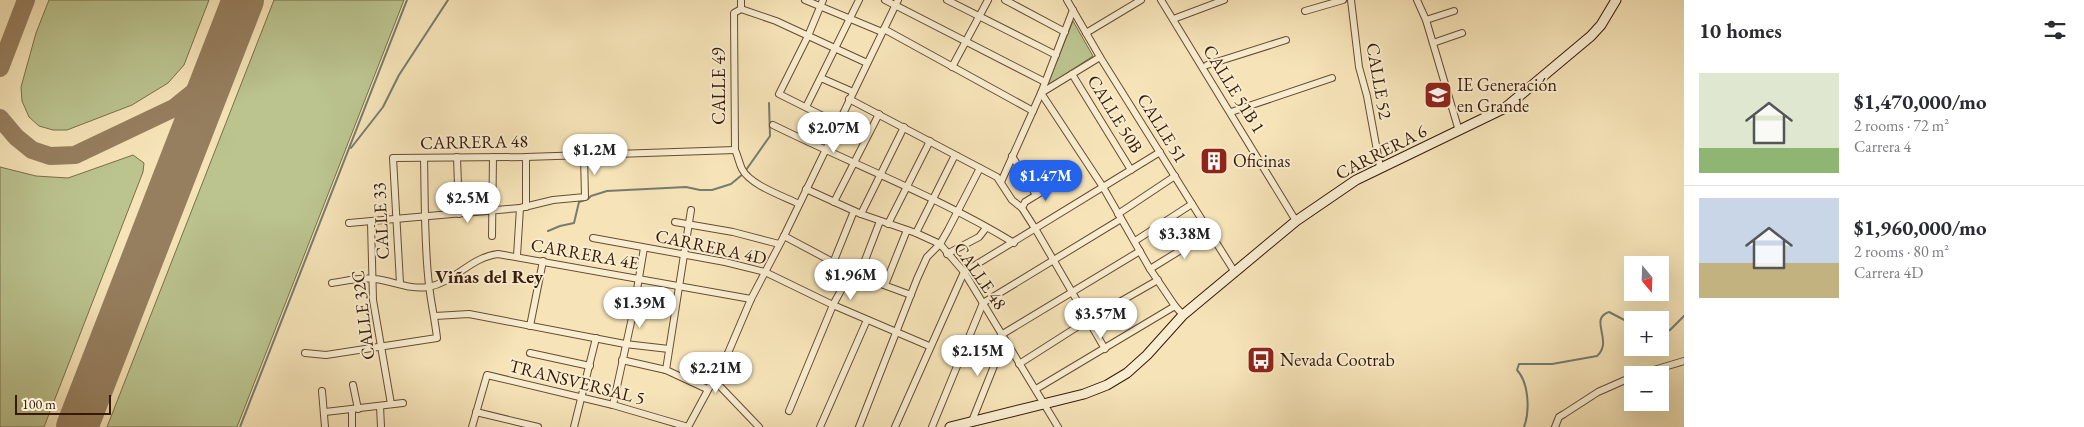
<!DOCTYPE html>
<meta charset="utf-8">
<style>
body{margin:0;font-family:"EB Garamond",serif;background:#f2f2f3;color:#2b2b33;height:100vh;display:flex;flex-direction:column;font-size:19px;white-space:nowrap}
*{box-sizing:border-box;margin:0}
p{font-size:16px;color:#7c7c81}
.icon{flex:none;width:28px;height:28px;fill:none;stroke:currentColor;stroke-width:2;stroke-linecap:round;stroke-linejoin:round}
.map{position:relative;flex:1;overflow:hidden}
.sheet{display:flex;flex-direction:column;background:#fff;width:400px}
.sheet>*{flex:none}
.needle{width:32px;rotate:161deg}
.fabs{position:absolute;left:1624px;top:256px;display:grid;gap:10px}
.fabs a{display:grid;place-items:center;width:45px;height:45px;border-radius:0px;background:#fff;box-shadow:0 5px 20px #0002;font-size:25px}
.scale{position:absolute;left:15px;bottom:12px;width:96px;box-sizing:border-box;padding-left:5px;border:2px solid #371a06;border-top:0;font-size:14px;line-height:18px;white-space:nowrap;color:#371a06;-webkit-text-stroke:4px #f9edd1;paint-order:stroke}
.price{position:absolute;translate:-50% -42px;padding:0 11px;border-radius:18px;background:#fff;color:#222;font-size:16px;line-height:32px;filter:drop-shadow(0 1px 2px #0008)}
.price::after{content:'';position:absolute;left:50%;top:30px;width:15px;height:11px;margin-left:-8px;background:inherit;clip-path:polygon(0 0,100% 0,50% 100%)}
.price.on{background:#2563eb;color:#fff}
ul{padding:0;list-style:none}
li{display:flex;align-items:center;gap:15px;height:125px;padding:0 15px}
li+li{border-top:1px solid #e1e1e2}
li span{display:grid;place-items:center;flex:none;width:140px;height:100px;border-radius:0px;color:#555}
li>.icon{margin-inline-start:auto}
span .icon{width:60px;height:60px;fill:#fffc;stroke-width:1}
li b{font-size:21px}
h2{display:flex;justify-content:space-between;align-items:center;height:60px;padding:0 15px;font-size:21px}
main{display:flex;flex:1;min-height:0}
.map>svg:first-child{display:block}
.green{fill:#bbc48f;stroke:#796f4a}
.lines{fill:none;stroke-linecap:round;stroke-linejoin:round}
.stream{stroke:#757c70;stroke-width:2}
.taxiway{stroke:#967f5f;stroke-width:18}
.runway{stroke:#967f5f;stroke-width:42}
.minor-casing{stroke:#674c32;stroke-width:8}
.secondary-casing{stroke:#371a06;stroke-width:11}
.minor{stroke:#f9edd1;stroke-width:6}
.secondary{stroke:#f9edd1;stroke-width:9}
.labels{text-anchor:middle;stroke-width:4;stroke-linejoin:round;paint-order:stroke}
.street-label{font-size:18px;fill:#371a06;stroke:#f9edd1}
.poi-label{font-size:18px;fill:#371a06;stroke:#f9edd1;text-anchor:start}
.neighbourhood-label{font-size:19px;font-weight:bold;fill:#371a06;stroke:#f9edd1}
</style>
<main>
<div class="map">
<svg width="1684" height="427" viewBox="0 0 1684 427">
<rect width="100%" height="100%" fill="#f6e4b8"/>
<filter id="stains"><feTurbulence type="fractalNoise" baseFrequency=".004" numOctaves="4"/><feColorMatrix values="0 0 0 0 .2 0 0 0 0 .09 0 0 0 0 .02 0 0 0 .5 -.17"/></filter>
<radialGradient id="worn" r=".72"><stop offset=".6" stop-color="#630" stop-opacity="0"/><stop offset="1" stop-color="#630" stop-opacity=".3"/></radialGradient>
<g class="green">
<path d="M49,0H209L184,65L168,83L132,105L67,130H53L39,126L29,117L22,101L21,87L36,33Z"/>
<path d="M274,0H404L237,427H107Z"/>
<path d="M1073,21L1093,56L1047,86Z"/>
<path d="M133,155L144,163L143,172L44,427H0V167L36,176L68,178Z"/>
</g>
<g class="lines">
<g class="stream">
<path d="M351,148L383,107L399,75L448,0"/>
<path d="M746,170L770,136L769,103"/>
<path d="M548,231L560,226L574,223L579,202L588,199L591,196L607,191L686,187L700,190H712L731,184L743,174"/>
<path d="M1660,332L1670,330L1684,316"/>
<path d="M240,427L407,0"/>
<path d="M1524,427C1530,411 1529,383 1517,370L1519,364H1552L1597,356C1614,341 1588,319 1609,312L1632,324"/>
</g>
<g class="taxiway">
<path d="M0,68L26,0"/>
<path d="M0,118L16,137L32,150L50,156L75,155L174,108L200,87L223,50"/>
</g>
<path class="runway" d="M77,427L243,0"/>
<defs>
<g id="minor">
<path d="M741,0V9L734,13L735,150C738,156 739,163 742,169C750,185 783,196 799,204"/>
<path d="M805,0L882,32"/>
<path d="M823,0L808,36L779,94L837,123"/>
<path d="M885,0L1045,82"/>
<path d="M947,0L1056,55"/>
<path d="M1005,0L1065,32"/>
<path d="M1067,0L1100,57L1234,271"/>
<path d="M1161,0L1296,221"/>
<path d="M1351,0L1359,67L1367,96L1380,167"/>
<path d="M1417,0L1426,20L1459,131"/>
<path d="M741,9L776,21L867,63"/>
<path d="M1305,11L1343,0"/>
<path d="M1176,18L1224,0"/>
<path d="M1426,20L1454,11"/>
<path d="M884,29L1033,111"/>
<path d="M1086,33L1141,0"/>
<path d="M1433,43L1462,33"/>
<path d="M1100,57L1041,93L1103,187L1150,269L1175,306L1183,315"/>
<path d="M1207,65L1286,40"/>
<path d="M952,67L988,0"/>
<path d="M1072,74L1131,170"/>
<path d="M821,78L853,92"/>
<path d="M849,99L997,177L1012,200L1022,208L1036,230L1105,349"/>
<path d="M806,107L859,0"/>
<path d="M1231,112L1332,78"/>
<path d="M773,125C852,164 939,197 1014,243"/>
<path d="M1012,156L1036,195"/>
<path d="M457,157L459,214"/>
<path d="M1001,182L1041,93L1073,10"/>
<path d="M806,189L861,214L916,233L940,244L964,272L1058,427"/>
<path d="M834,202L879,114"/>
<path d="M526,207V157"/>
<path d="M1022,208L1025,202L1056,183"/>
<path d="M861,214L904,127"/>
<path d="M1118,214L1175,176"/>
<path d="M675,222L733,232L779,244"/>
<path d="M349,223L520,208L553,200L585,197L584,156"/>
<path d="M371,223L373,300L391,404"/>
<path d="M888,224L930,141"/>
<path d="M916,233L954,157L957,156"/>
<path d="M492,236L493,157"/>
<path d="M784,236L859,276L911,295"/>
<path d="M593,238L725,262L765,272L833,305L929,346"/>
<path d="M1135,241L1192,204"/>
<path d="M947,254L979,237L986,228"/>
<path d="M517,256L520,208"/>
<path d="M833,263L854,211"/>
<path d="M1150,269L1210,232"/>
<path d="M859,276L880,221"/>
<path d="M332,283C346,281 362,277 375,279C394,281 409,290 428,287C455,282 471,257 498,254L751,299"/>
<path d="M400,283L393,158L526,157L735,150"/>
<path d="M885,285L907,230"/>
<path d="M435,316L469,314L625,344L669,349"/>
<path d="M530,326L543,261"/>
<path d="M1001,335L1140,251"/>
<path d="M305,353L326,355L437,338C435,320 431,303 429,285C424,242 425,200 424,158"/>
<path d="M530,353L590,366"/>
<path d="M622,360L666,370L707,389"/>
<path d="M1019,364L1088,320L1158,280"/>
<path d="M666,370L691,210"/>
<path d="M1637,375L1684,361"/>
<path d="M713,379L759,427"/>
<path d="M353,385L358,409"/>
<path d="M1036,389L1175,306"/>
<path d="M322,391L325,427"/>
<path d="M613,405L633,313L644,248"/>
<path d="M380,406L381,427"/>
<path d="M352,410V427"/>
<path d="M789,411L833,305L851,272"/>
<path d="M325,412L403,403"/>
<path d="M476,412L538,427"/>
<path d="M972,421L1004,341"/>
<path d="M472,427L487,375L613,405L688,427"/>
<path d="M574,427L596,338"/>
<path d="M688,427L728,353L751,299L784,236L898,0"/>
<path d="M820,427L867,320"/>
<path d="M859,427L917,279L927,257L940,244L948,230L980,168"/>
<path d="M895,427L964,272L1160,152"/>
<path d="M932,427L983,303L1121,219"/>
<path d="M1555,427L1559,417L1564,414L1598,392L1632,377"/>
</g>
<path id="secondary" d="M950,427L1084,394L1107,385L1127,373L1147,355L1183,315L1296,221L1356,180L1505,108L1591,36L1601,25L1616,0"/>
</defs>
<use href="#minor" class="minor-casing"/>
<use href="#secondary" class="secondary-casing"/>
<use href="#minor" class="minor"/>
<use href="#secondary" class="secondary"/>
</g>
<defs>
<symbol id="school-square" viewBox="-11 -11 22 22"><rect x="-9" y="-9" width="18" height="18" rx="4" fill="#8f2418" stroke="#f9edd1"/><path d="M0-5L7-2L0 1L-7-2ZM-4 1L0 2.5L4 1V4Q0 6-4 4Z" fill="#fff"/></symbol>
<symbol id="building-square" viewBox="-11 -11 22 22"><rect x="-9" y="-9" width="18" height="18" rx="4" fill="#8f2418" stroke="#f9edd1"/><path d="M-4-6H4V6H1V3H-1V6H-4ZM-2.5-4.3h1.7v1.8h-1.7ZM.8-4.3h1.7v1.8H.8ZM-2.5-1h1.7V.8h-1.7ZM.8-1h1.7V.8H.8Z" fill="#fff"/></symbol>
<symbol id="bus-square" viewBox="-11 -11 22 22"><rect x="-9" y="-9" width="18" height="18" rx="4" fill="#8f2418" stroke="#f9edd1"/><path d="M-5-6H5V4H4V6H2V4H-2V6H-4V4H-5ZM-3.5-4V0h7V-4ZM-3.5 1.2v1.5H-2V1.2ZM2 1.2v1.5H3.5V1.2Z" fill="#fff"/></symbol>
</defs>
<g fill-rule="evenodd">
<use href="#school-square" x="1422" y="79" width="32" height="32"/>
<use href="#building-square" x="1198" y="145" width="32" height="32"/>
<use href="#bus-square" x="1245" y="344" width="32" height="32"/>
</g>
<g class="labels">
<g class="street-label">
<text transform="translate(1379 81) rotate(80)" y="6">CALLE 52</text>
<text transform="translate(719 86) rotate(-90)" y="6">CALLE 49</text>
<text transform="translate(1234 89) rotate(58)" y="6">CALLE 51B 1</text>
<text transform="translate(1115 114) rotate(58)" y="6">CALLE 50B</text>
<text transform="translate(1162 128) rotate(58)" y="6">CALLE 51</text>
<text transform="translate(474 142) rotate(-1)" y="6">CARRERA 48</text>
<text transform="translate(1381 152) rotate(-27)" y="6">CARRERA 6</text>
<text transform="translate(381 221) rotate(-93)" y="6">CALLE 33</text>
<text transform="translate(711 247) rotate(12)" y="6">CARRERA 4D</text>
<text transform="translate(585 254) rotate(10)" y="6">CARRERA 4E</text>
<text transform="translate(980 276) rotate(55)" y="6">CALLE 48</text>
<text transform="translate(363 315) rotate(-97)" y="6">CALLE 32C</text>
<text transform="translate(577 382) rotate(14)" y="6">TRANSVERSAL 5</text>
</g>
<g class="poi-label">
<text x="1457" y="91">IE Generación<tspan x="1457" dy="21">en Grande</tspan></text>
<text x="1233" y="167">Oficinas</text>
<text x="1280" y="366">Nevada Cootrab</text>
</g>
<g class="neighbourhood-label">
<text x="489" y="283">Viñas del Rey</text>
</g>
</g>
<rect width="100%" height="100%" filter="url(#stains)"/>
<rect width="100%" height="100%" fill="url(#worn)"/>
</svg>
<div class="fabs">
<a><svg class="needle" viewBox="-14 -14 28 28"><path d="M0-13l5 13h-10z" fill="#e53935"/><path d="M0 13l5-13h-10z" fill="#7c7c81"/></svg></a>
<a>+</a>
<a>−</a>
</div>
<div class="scale">100 m</div>
<b class="price" style="left:834px;top:154px">$2.07M</b>
<b class="price" style="left:595px;top:176px">$1.2M</b>
<b class="price on" style="left:1046px;top:202px">$1.47M</b>
<b class="price" style="left:468px;top:224px">$2.5M</b>
<b class="price" style="left:1185px;top:260px">$3.38M</b>
<b class="price" style="left:851px;top:301px">$1.96M</b>
<b class="price" style="left:640px;top:329px">$1.39M</b>
<b class="price" style="left:1101px;top:340px">$3.57M</b>
<b class="price" style="left:978px;top:377px">$2.15M</b>
<b class="price" style="left:716px;top:394px">$2.21M</b>
</div>
<section class="sheet">
<h2>10 homes<svg class="icon" aria-label="filters" viewBox="0 0 24 24"><path d="M4 7h16M4 17h16"/><circle cx="9" cy="7" r="2"/><circle cx="15" cy="17" r="2"/></svg></h2>
<ul>
<li><span style="background:linear-gradient(#dfe7d0 75%,#8fb573 0)"><svg class="icon" aria-label="home" viewBox="0 0 24 24"><path d="M3 11l9-7 9 7M6 9v11h12V9"/></svg></span><div><b>$1,470,000/mo</b><p>2 rooms · 72 m²</p><p>Carrera 4</p></div></li>
<li><span style="background:linear-gradient(#c9d6e8 65%,#c2b280 0)"><svg class="icon" aria-label="home" viewBox="0 0 24 24"><path d="M3 11l9-7 9 7M6 9v11h12V9"/></svg></span><div><b>$1,960,000/mo</b><p>2 rooms · 80 m²</p><p>Carrera 4D</p></div></li>
</ul>
</section>
</main>
